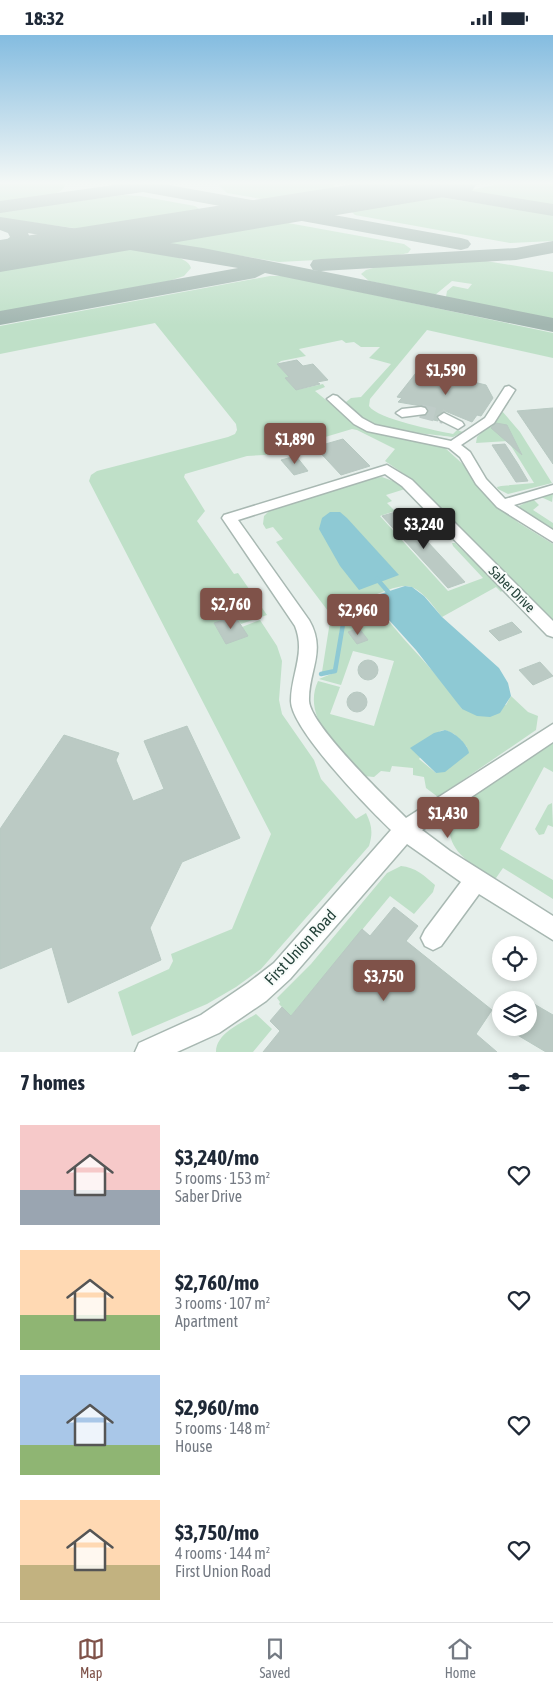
<!DOCTYPE html>
<meta charset="utf-8">
<style>
body{margin:0;font-family:"Asap Condensed",sans-serif;background:#f6f6f7;color:#1f2937;height:100vh;display:flex;flex-direction:column;font-size:19px;white-space:nowrap}
*{box-sizing:border-box;margin:0}
p{font-size:16px;color:#747a83}
.icon{flex:none;width:28px;height:28px;fill:none;stroke:currentColor;stroke-width:2;stroke-linecap:round;stroke-linejoin:round}
.map{position:relative;height:1017px;overflow:hidden}
.side{display:flex;flex-direction:column;background:#fff;flex:1}
.side>*{flex:none}
.controls{position:absolute;left:492px;top:901px;display:grid;gap:10px}
.controls a{display:grid;place-items:center;width:45px;height:45px;border-radius:50%;background:#fff;box-shadow:0 2px 8px #0003;font-size:25px}
.price{position:absolute;translate:-50% -42px;padding:0 11px;border-radius:5px;background:#7f5249;color:#fff;font-size:16px;line-height:32px;filter:drop-shadow(0 1px 2px #0008)}
.price::after{content:'';position:absolute;left:50%;top:30px;width:15px;height:11px;margin-left:-8px;background:inherit;clip-path:polygon(0 0,100% 0,50% 100%)}
.price.active{background:#222;color:#fff}
ul{padding:0;list-style:none}
li{display:flex;align-items:center;gap:15px;height:125px;padding:0 20px}
li span{display:grid;place-items:center;flex:none;width:140px;height:100px;border-radius:0px;color:#555}
li>.icon{margin-inline-start:auto}
span .icon{width:60px;height:60px;fill:#fffc;stroke-width:1}
li b{font-size:21px}
h2{display:flex;justify-content:space-between;align-items:center;height:60px;padding:0 20px;font-size:21px}
.status{display:flex;justify-content:space-between;align-items:center;height:35px;padding:0 25px;background:#fff;direction:ltr}
.status svg{height:14px;fill:currentColor}
.menu{display:flex;justify-content:space-around;align-items:center;height:70px;border-top:1px solid #e0e1e3;background:#fff;font-size:14px;color:#747a83}
.menu a{display:grid;justify-items:center;gap:2px}
.menu .active{color:#7f5249}
.map>svg:first-child{display:block}
.green{fill:#bfe0c8;fill-rule:evenodd}
.water{fill:#8ec9d4}
.lines{fill:none;stroke-linecap:round;stroke-linejoin:round}
.stream{stroke:#8ec9d4;stroke-width:4.5}
.taxiway{fill:#a2b6b0;fill-rule:evenodd}
.runway{fill:#a2b6b0;fill-rule:evenodd}
.building{fill:#bbcac4;stroke:#b8c9c2}
.minor-tunnel{stroke:#bfccc8;stroke-width:14;stroke-dasharray:14 7;stroke-linecap:butt}
.minor-casing{stroke:#a8b8b2;stroke-width:3}
.minor{fill:#fff;fill-rule:evenodd}
.labels{text-anchor:middle;stroke-width:4;stroke-linejoin:round;paint-order:stroke}
.street-label{font-size:14px;fill:#24423a;stroke:#f7fbf9}
.near-street-label{font-size:16px;fill:#24423a;stroke:#f7fbf9}
</style>
<div class="status"><b>18:32</b><svg viewBox="0 0 49 12"><path d="M0 12V9h3v3zM5 12V6h3v6zM10 12V3h3v9zM15 12V0h3v12zM26 1h20v11H26zM47 4h2v5h-2z"/></svg></div>
<div class="map">
<svg width="553" height="1017" viewBox="0 0 553 1017">
<rect width="100%" height="100%" fill="#e6efeb"/>
<g class="green">
<path d="M0,147H63L65,151C60,164 14,166 0,168Z"/>
<path d="M331,147L335,152L331,157L278,167L227,158L219,151L221,148Z"/>
<path d="M508,147H553V171L466,156Z"/>
<path d="M124,160L140,161L195,171L202,176L88,195L0,183V176Z"/>
<path d="M438,162L553,180V206L510,208L355,180L351,176L359,172L415,163Z"/>
<path d="M277,186L404,209L411,214L408,218L394,221L279,227L175,210L168,207L176,202Z"/>
<path d="M117,214C132,215 187,216 191,233L184,241L169,246L0,277V233Z"/>
<path d="M486,226L553,237V284L446,262L447,256L453,251L468,254L472,249L452,246L435,260L369,246L361,239L366,235L377,232Z"/>
<path d="M270,241H285L553,298V323L427,295L370,364L369,371C377,384 438,396 453,399L457,395L463,397L453,402C425,398 359,396 346,367L351,363L361,362L391,329L369,323L380,312H361L354,307L346,308L342,305L299,314L306,321L281,326L277,329L289,342L286,343L296,355L323,349L325,352L315,356L354,388L373,397L444,412L466,432L491,466L519,488L553,509V586L429,461L407,441L385,426L395,414L357,395L352,394L265,420L247,421L185,439L184,442L205,476L197,486L234,539L238,538L267,580L241,589L235,581L214,588L226,608L247,601L242,592L260,585L277,611L282,626L279,665L282,679L314,725L321,744L356,784L366,778C372,790 373,798 369,811L261,934L236,952L207,969L132,1001L118,957L169,934L173,926L171,919L232,894L271,799L89,446L91,440L97,436L228,402L235,399L237,395L236,389L155,288L0,319V291Z"/>
<path d="M502,376L520,397L552,448L508,459L498,454L497,452L501,451L534,448L508,406L476,408L477,402Z"/>
<path d="M382,442L393,446L405,454L386,460L392,466L387,468L395,476L380,481L448,556L483,543L453,511L452,508H455L503,555L501,557L496,552L442,582C434,572 420,551 406,551C395,551 381,558 371,561C396,602 436,633 462,674L506,670L511,661L528,677L538,681L536,695L438,762L426,753L424,742L413,740V733L392,731L390,737L381,736L374,742L364,741C340,716 301,683 318,646L340,652L330,679L374,691L394,626L353,616L341,650L319,644L336,637L345,584L342,583L334,636L322,637L331,580L276,507L283,504L273,492L266,494L263,489L264,481L271,474L367,444ZM445,695L454,699L467,712L436,738L419,724L440,696Z"/>
<path d="M553,459L552,467L541,462L534,465L539,470L533,475L553,488V496L522,476L519,471L537,462Z"/>
<path d="M553,707V737L544,732L500,814L553,845V864L503,833L496,843H493C463,825 433,805 461,769Z"/>
<path d="M552,768L553,792L548,790L544,799L539,800L535,794L548,770Z"/>
<path d="M401,831C415,832 425,841 435,850L433,857L414,879L390,861L291,981L279,969L280,967L277,963L311,929L387,838Z"/>
<path d="M256,979L272,994L253,1017H216C216,998 242,988 256,979Z"/>
</g>
<g class="water">
<path d="M330,477H340L347,483L399,540L359,555L340,531L319,494L322,483Z"/>
<path d="M405,551L412,552L424,561L442,582L499,633L508,648L511,661L500,678L490,682L477,681L462,674L416,615L371,565V562Z"/>
<path d="M445,695C454,697 467,708 469,718L445,737L436,738L410,713L434,698Z"/>
</g>
<g class="lines">
<g class="stream">
<path d="M377,544L390,559"/>
<path d="M359,582L383,576"/>
<path d="M321,639L335,636L344,583"/>
</g>
<g class="taxiway">
<path d="M112,147H152L461,203L468,205L471,209L468,213L461,215L143,157L0,178V166L114,150Z"/>
<path d="M372,147H416L553,169V181L380,152Z"/>
<path d="M0,182L203,213L319,236L313,235L310,230L313,225L321,224L516,213L553,206V218L516,225L321,236L553,283V297L265,238L255,243L0,290V276L238,233L28,198L30,203L20,215L0,224V210L10,202L8,198L0,195Z"/>
</g>
<path class="runway" d="M368,147H478L472,156L456,160L0,237V205Z"/>
</g>
<g class="building">
<path d="M297,325L303,331L313,329L328,345L317,347L320,349L296,355L285,343L289,342L277,329Z"/>
<path d="M419,334L486,350L493,363L481,381L477,380L472,387L445,376L436,382L438,386L420,382L427,380L429,377L427,372L398,367L402,363L397,362Z"/>
<path d="M553,373V429L517,376Z"/>
<path d="M496,388L507,390L522,420L491,393Z"/>
<path d="M343,404L370,431L341,440L315,412Z"/>
<path d="M505,409L518,429L528,446L516,447L492,410Z"/>
<path d="M296,421L308,436L294,440L281,425Z"/>
<path d="M399,476L465,547L448,553L382,481Z"/>
<path d="M235,581L248,601L226,609L214,588Z"/>
<path d="M512,587L522,597L499,606L489,596Z"/>
<path d="M359,593L368,605L357,609L348,597Z"/>
<circle cx="368" cy="635" r="10"/>
<path d="M540,627L553,641L533,650L519,635Z"/>
<circle cx="357" cy="667" r="10"/>
<path d="M187,691L240,803L182,827L150,893L161,925L68,968L52,912L0,934V794L64,700L119,718L116,725L133,766L164,754L144,706Z"/>
<path d="M394,872L418,891L406,906L492,975L476,999L497,1017H263L280,996L270,986L282,972L291,981L362,894L370,901Z"/>
<path d="M529,966L553,980V1017H546L504,992H529Z"/>
</g>
<g class="lines">
<path class="minor-tunnel" d="M421,376L444,382"/>
<defs>
<g id="minor">
<path d="M509,351L515,355L494,388L461,410L470,417L486,444L505,464L553,450V458L514,470L553,495V507L497,472L476,449L460,422L449,413L367,396L354,389L327,364L333,360L337,361L362,383L375,390L451,406L485,383L505,352Z"/>
<path d="M421,372L425,373L427,376L425,379L402,382L396,378L402,374Z"/>
<path d="M444,378L462,387L464,390L458,394L440,385L438,382Z"/>
<path d="M387,430L412,445L553,586V602L547,600L402,451L385,439L238,485L309,585C327,616 308,636 309,666C310,690 387,764 406,783L553,689V707L422,795L450,816L553,881V905L479,859L441,911L433,915L425,911L421,903L425,895L461,847L407,809L290,944L266,966L219,998L177,1017H135L139,1008L201,980L248,948L274,928L391,795C369,774 291,694 291,666C291,639 306,618 295,591L222,483L224,480Z"/>
</g>
</defs>
<use href="#minor" class="minor-casing"/>
<use href="#minor" class="minor"/>
</g>
<linearGradient id="sky" x2="0" y2="1"><stop stop-color="#84bce0"/><stop offset="0.51" stop-color="#f4f8f6"/><stop offset="1" stop-color="#f4f8f6" stop-opacity="0"/></linearGradient>
<rect width="553" height="290" fill="url(#sky)"/>
<g class="labels">
<g class="street-label">
<text transform="translate(512 554) rotate(45)" y="5">Saber Drive</text>
</g>
<g class="near-street-label">
<text transform="translate(300 912) rotate(-47)" y="6">First Union Road</text>
</g>
</g>
</svg>
<div class="controls">
<a><svg class="icon" aria-label="locate" viewBox="0 0 24 24"><circle cx="12" cy="12" r="6"/><path d="M12 2v4M12 18v4M2 12h4M18 12h4"/></svg></a>
<a><svg class="icon" aria-label="layers" viewBox="0 0 24 24"><path d="M12 4l9 5-9 5-9-5zM3 14l9 5 9-5"/></svg></a>
</div>
<b class="price" style="left:446px;top:361px">$1,590</b>
<b class="price" style="left:295px;top:430px">$1,890</b>
<b class="price active" style="left:424px;top:515px">$3,240</b>
<b class="price" style="left:231px;top:595px">$2,760</b>
<b class="price" style="left:358px;top:601px">$2,960</b>
<b class="price" style="left:448px;top:804px">$1,430</b>
<b class="price" style="left:384px;top:967px">$3,750</b>
</div>
<section class="side">
<h2>7 homes<svg class="icon" aria-label="filters" viewBox="0 0 24 24"><path d="M4 7h16M4 17h16"/><circle cx="9" cy="7" r="2"/><circle cx="15" cy="17" r="2"/></svg></h2>
<ul>
<li><span style="background:linear-gradient(#f6c9c9 65%,#9aa5b1 0)"><svg class="icon" aria-label="home" viewBox="0 0 24 24"><path d="M3 11l9-7 9 7M6 9v11h12V9"/></svg></span><div><b>$3,240/mo</b><p>5 rooms · 153 m²</p><p>Saber Drive</p></div><svg class="icon" aria-label="heart" viewBox="0 0 24 24"><path d="M12 20l-8-8c-3-5 5-10 8-4 3-6 11-1 8 4z"/></svg></li>
<li><span style="background:linear-gradient(#ffd9b3 65%,#8fb573 0)"><svg class="icon" aria-label="home" viewBox="0 0 24 24"><path d="M3 11l9-7 9 7M6 9v11h12V9"/></svg></span><div><b>$2,760/mo</b><p>3 rooms · 107 m²</p><p>Apartment</p></div><svg class="icon" aria-label="heart" viewBox="0 0 24 24"><path d="M12 20l-8-8c-3-5 5-10 8-4 3-6 11-1 8 4z"/></svg></li>
<li><span style="background:linear-gradient(#a9c7e8 70%,#8fb573 0)"><svg class="icon" aria-label="home" viewBox="0 0 24 24"><path d="M3 11l9-7 9 7M6 9v11h12V9"/></svg></span><div><b>$2,960/mo</b><p>5 rooms · 148 m²</p><p>House</p></div><svg class="icon" aria-label="heart" viewBox="0 0 24 24"><path d="M12 20l-8-8c-3-5 5-10 8-4 3-6 11-1 8 4z"/></svg></li>
<li><span style="background:linear-gradient(#ffd9b3 65%,#c2b280 0)"><svg class="icon" aria-label="home" viewBox="0 0 24 24"><path d="M3 11l9-7 9 7M6 9v11h12V9"/></svg></span><div><b>$3,750/mo</b><p>4 rooms · 144 m²</p><p>First Union Road</p></div><svg class="icon" aria-label="heart" viewBox="0 0 24 24"><path d="M12 20l-8-8c-3-5 5-10 8-4 3-6 11-1 8 4z"/></svg></li>
</ul>
</section>
<nav class="menu">
<a class="active"><svg class="icon" aria-label="map" viewBox="0 0 24 24"><path d="M3 6l6-2 6 2 6-2v14l-6 2-6-2-6 2zM9 4v14M15 6v14"/></svg>Map</a>
<a><svg class="icon" aria-label="saved" viewBox="0 0 24 24"><path d="M7 4h10v16l-5-4-5 4z"/></svg>Saved</a>
<a><svg class="icon" aria-label="home" viewBox="0 0 24 24"><path d="M3 11l9-7 9 7M6 9v11h12V9"/></svg>Home</a>
</nav>
